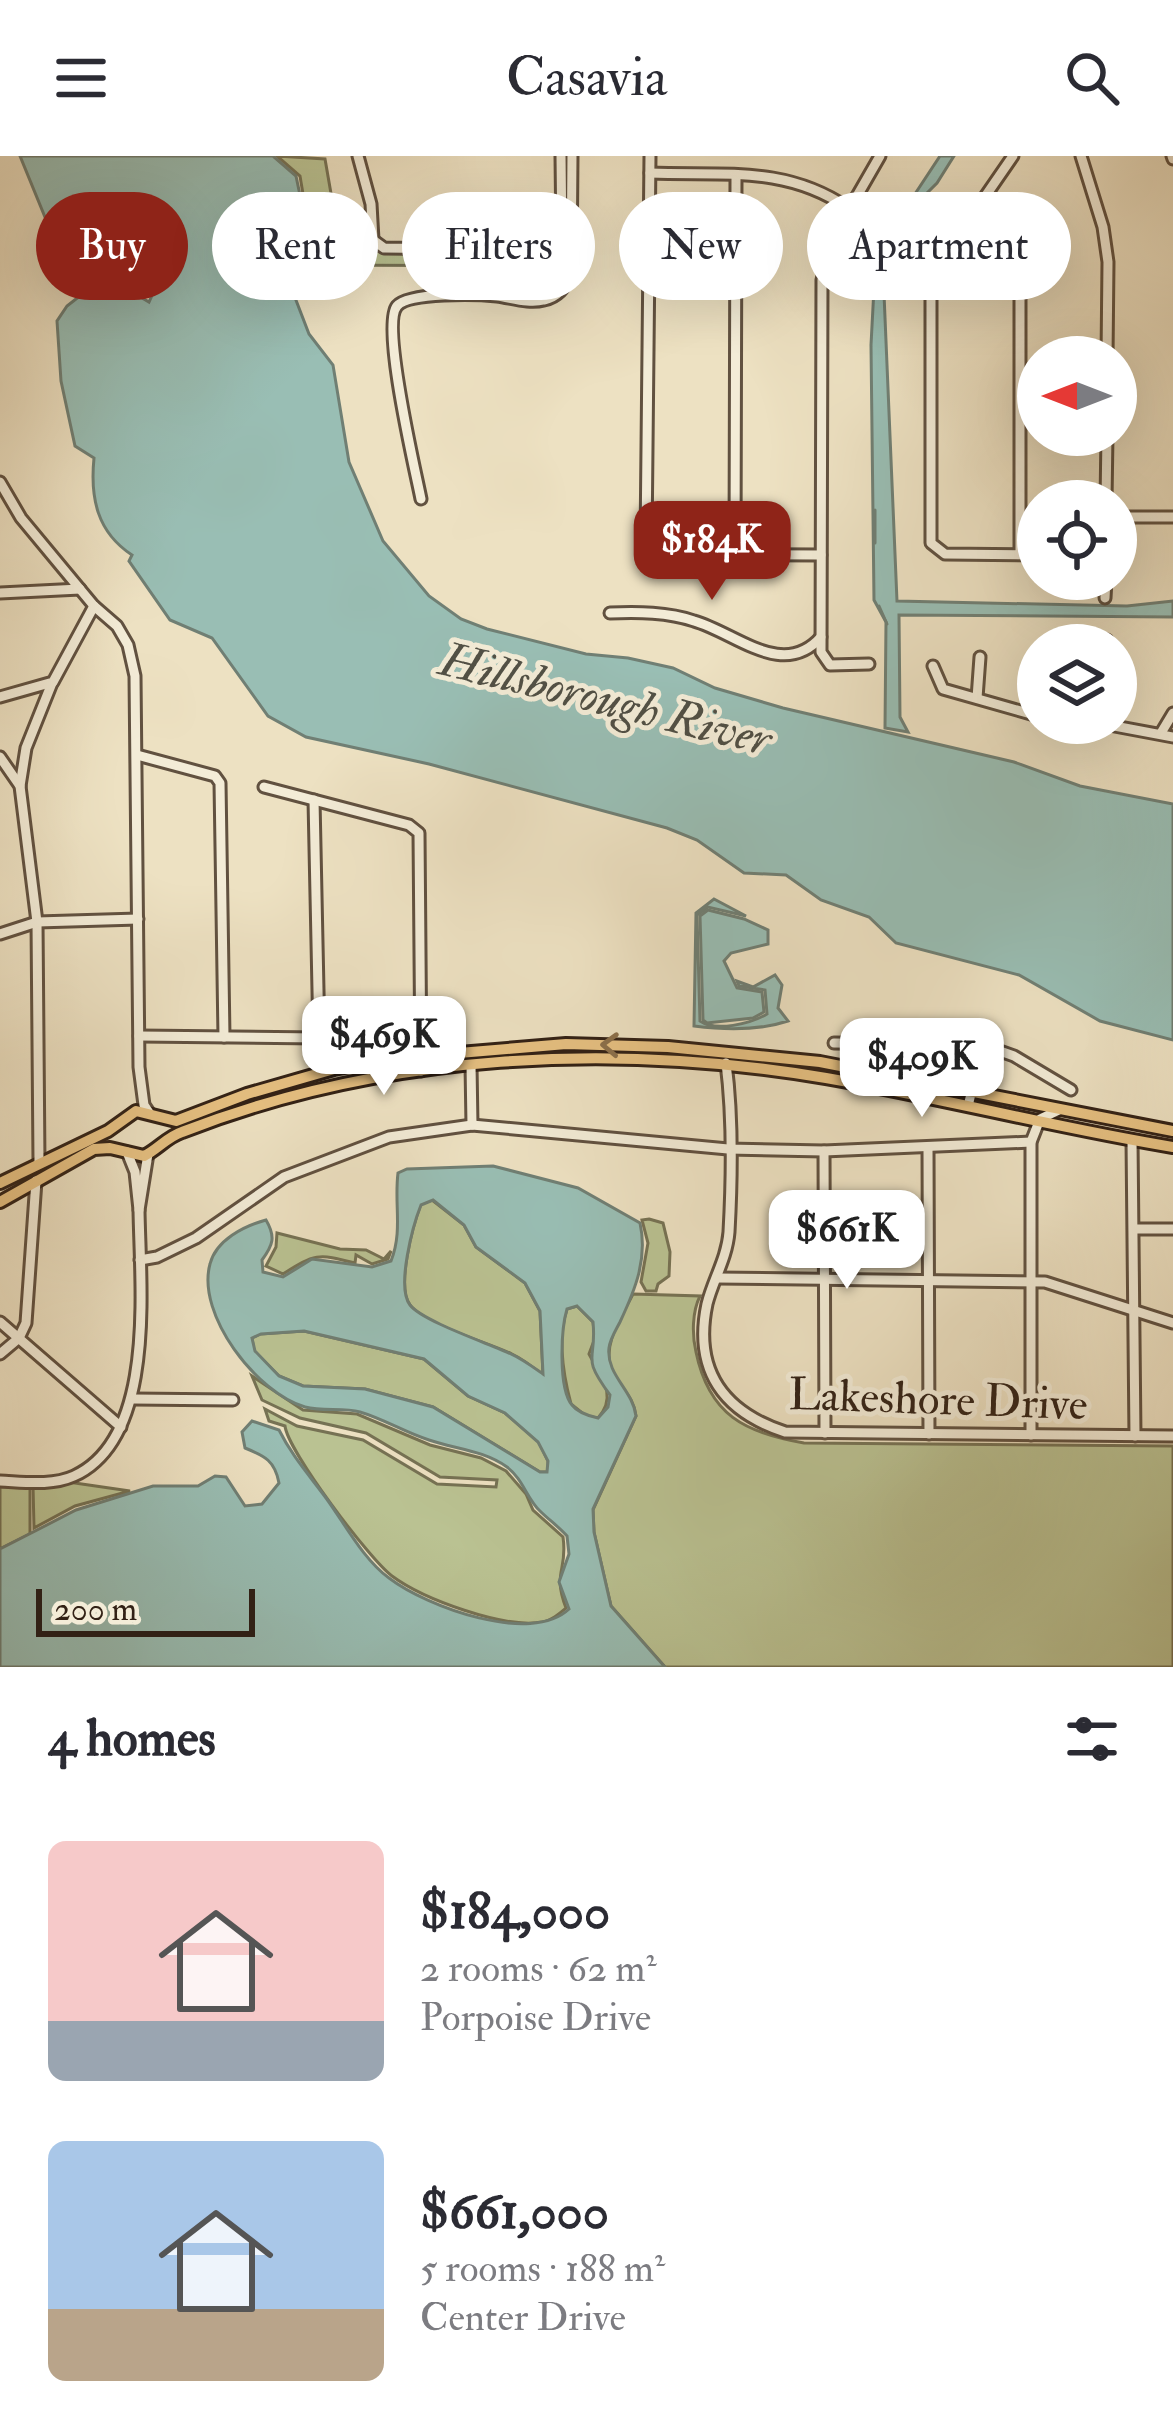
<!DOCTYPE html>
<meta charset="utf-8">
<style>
body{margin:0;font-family:"IM FELL Double Pica",serif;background:#f7f7f7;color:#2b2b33;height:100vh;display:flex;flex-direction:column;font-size:45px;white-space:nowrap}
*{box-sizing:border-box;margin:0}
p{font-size:39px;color:#7c7c81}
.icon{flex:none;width:66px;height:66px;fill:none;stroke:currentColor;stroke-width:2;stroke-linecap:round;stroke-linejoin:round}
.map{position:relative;height:1511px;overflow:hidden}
.side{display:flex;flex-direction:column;background:#fff;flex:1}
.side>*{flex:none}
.banner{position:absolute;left:36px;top:36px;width:1101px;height:108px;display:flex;gap:24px}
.needle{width:78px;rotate:270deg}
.tools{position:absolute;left:1017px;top:180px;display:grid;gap:24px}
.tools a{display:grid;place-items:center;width:120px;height:120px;border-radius:50%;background:#fff;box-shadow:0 12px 48px #0002;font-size:60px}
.scale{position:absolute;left:36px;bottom:30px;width:219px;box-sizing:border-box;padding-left:12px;border:6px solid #322115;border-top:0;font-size:33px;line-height:42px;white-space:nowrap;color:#322115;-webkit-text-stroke:9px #f3ecd7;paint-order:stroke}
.price{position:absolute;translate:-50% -102px;padding:0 27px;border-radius:24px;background:#fff;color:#222;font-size:39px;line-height:78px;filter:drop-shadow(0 3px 6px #0008)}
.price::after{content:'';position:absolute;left:50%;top:72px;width:36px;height:27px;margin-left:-18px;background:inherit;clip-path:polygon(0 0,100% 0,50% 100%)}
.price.active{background:#8f2418;color:#fff}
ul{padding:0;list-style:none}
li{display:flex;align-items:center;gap:36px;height:300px;padding:0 48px}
li span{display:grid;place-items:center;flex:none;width:336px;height:240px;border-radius:18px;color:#555}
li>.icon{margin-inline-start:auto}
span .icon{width:144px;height:144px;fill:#fffc;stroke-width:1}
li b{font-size:51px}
h2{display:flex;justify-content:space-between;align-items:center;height:144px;padding:0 48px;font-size:51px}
.pill{padding:0 42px;border-radius:54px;background:#fff;box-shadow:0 12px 48px #0002;font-size:42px;line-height:108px}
.pill.active{background:#8f2418;color:#fff}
header{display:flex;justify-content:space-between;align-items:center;height:156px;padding:0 48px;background:#fff;font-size:54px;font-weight:600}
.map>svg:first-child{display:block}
.green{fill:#bac292;stroke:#767254;stroke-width:3}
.water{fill:#99beb4;stroke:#707f74;stroke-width:3;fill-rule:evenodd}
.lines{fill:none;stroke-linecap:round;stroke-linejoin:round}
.stream{stroke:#707f74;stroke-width:3}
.minor-casing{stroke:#615140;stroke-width:15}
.major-casing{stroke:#322115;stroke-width:16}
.minor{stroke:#f3ecd7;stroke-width:9}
.major{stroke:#e6c081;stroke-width:10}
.oneway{stroke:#8c704b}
.labels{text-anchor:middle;stroke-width:10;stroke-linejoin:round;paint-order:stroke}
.street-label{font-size:45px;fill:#322115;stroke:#f3ecd7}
.water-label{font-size:48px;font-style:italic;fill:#515045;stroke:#f3ecd7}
</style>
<header><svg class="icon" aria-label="menu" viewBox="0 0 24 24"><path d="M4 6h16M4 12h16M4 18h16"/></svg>Casavia<svg class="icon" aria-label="search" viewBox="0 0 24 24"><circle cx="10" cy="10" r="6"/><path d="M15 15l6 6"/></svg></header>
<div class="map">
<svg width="1173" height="1511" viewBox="0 0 1173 1511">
<rect width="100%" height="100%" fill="#ede1c2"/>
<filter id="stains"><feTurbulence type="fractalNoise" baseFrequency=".00167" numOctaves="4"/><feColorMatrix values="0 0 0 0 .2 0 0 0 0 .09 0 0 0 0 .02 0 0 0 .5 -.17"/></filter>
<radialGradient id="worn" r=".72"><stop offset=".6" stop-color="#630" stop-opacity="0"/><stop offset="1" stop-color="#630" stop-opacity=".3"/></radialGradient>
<g class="green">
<path d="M277,0L325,3L341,95L577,96V110L300,109L297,79L304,44L300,20Z"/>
<path d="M432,1044L464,1069L476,1091L525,1127L540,1155L543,1219C533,1211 523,1203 512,1198C487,1186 425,1169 410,1149C396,1131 413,1069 421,1048Z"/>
<path d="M649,1063L663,1067L670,1096L669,1120L658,1128L656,1135H646L641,1126L648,1087L642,1064Z"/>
<path d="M277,1077L340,1093L366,1094L384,1103L391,1095L388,1103L372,1108L356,1099L355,1107C317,1097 315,1098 283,1118L266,1110L276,1091Z"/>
<path d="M633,1138L700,1140C692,1156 692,1179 696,1196C709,1259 745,1277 804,1287L1173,1290V1511H665L611,1450L594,1376L593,1354L636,1260C634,1240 620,1232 612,1215C601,1190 622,1160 633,1138Z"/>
<path d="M577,1150L593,1166L595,1182L589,1198C601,1221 618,1240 598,1262L586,1260L571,1248C563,1218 557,1183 567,1153Z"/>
<path d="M304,1175L424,1203L468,1240L505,1257L539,1286L548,1305V1316H540L433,1251L365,1233L303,1230L279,1220L254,1195L252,1182L260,1178Z"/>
<path d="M252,1220L303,1254L357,1258L430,1289L481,1302L506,1315L526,1338L533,1354L563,1381C568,1415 552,1415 566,1452C559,1458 551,1465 542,1466C504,1473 423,1443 392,1420C370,1404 288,1295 285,1270L269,1265L265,1253L297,1270L363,1284L437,1328L496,1331L497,1324L440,1321L366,1277L300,1262L262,1244Z"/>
<path d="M68,1326L130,1335L75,1350L34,1372L33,1330Z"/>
<path d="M0,1331H30V1378L0,1393Z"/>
</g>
<g class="water">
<path d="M20,0H273L296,20L301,44L293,79L294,139L309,178L333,209L349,306L383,385L429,440L461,463L487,473L586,498L628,502L673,512L715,532L783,552L1014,606L1080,630L1173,648V884L1100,865L1019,819L896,787L869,761L821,744L786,719L744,717L697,684L667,672L429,608L306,581L268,560L212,482L170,464L129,405L132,399C97,376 90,342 94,302L75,290L61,225L57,165L67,150L95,128L117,127L149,146L154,135C122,92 108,117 65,110Z"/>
<path d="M940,0H954L937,27L919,45L922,51L893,96L884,138L897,445L1127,450L1173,445V461L899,459L900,561L908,576L885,572L886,466L874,444L871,189L875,113L880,91Z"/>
<path d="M714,743L746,760L708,751L697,759L700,865C716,876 750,868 767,858L765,834L739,830L737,825L753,831L775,819L782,829L778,852L788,865C758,875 725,874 694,870L696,757Z"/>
<path d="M708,754L744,763L768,774V788L731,797L724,805L737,832L762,836L764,856L753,862L707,867L703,864L700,760Z"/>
<path d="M493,1010L578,1032L640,1067C648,1103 635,1134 620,1166C616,1174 610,1183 609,1192C606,1219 633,1234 636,1260L593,1353L594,1376L611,1450L665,1511H0V1393L76,1354L153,1330H198L215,1320L226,1321L245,1350L262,1348L279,1327C275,1305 265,1300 245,1292L242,1276L252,1265L279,1274C292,1300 309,1319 326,1342C345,1368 363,1403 389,1422C427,1451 531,1489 569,1453L559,1426L569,1398L567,1380C558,1370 549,1364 540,1355C527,1343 523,1323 507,1311C483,1294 455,1293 429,1284C406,1277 384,1263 360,1256C343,1251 323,1256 305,1251C257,1237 196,1159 210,1108C216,1084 244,1070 266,1064C276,1081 273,1089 262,1104L263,1116L283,1121L312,1103L372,1111L391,1105C403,1075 394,1048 398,1017L407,1013ZM433,1044L464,1069L476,1091L525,1127L540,1155L543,1218C533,1211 522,1203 511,1198C490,1188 422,1165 410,1149C396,1131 413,1069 421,1049ZM577,1150L593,1166C597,1207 580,1198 610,1239L608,1251L598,1262C589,1260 578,1257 572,1249C558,1232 561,1173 567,1153ZM304,1175L424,1203L468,1240L505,1257L538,1286L548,1305L547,1316H540L433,1251L365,1233L303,1230L279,1220L255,1195L252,1182L261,1178Z"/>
</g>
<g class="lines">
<g class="stream">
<path d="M875,354V387"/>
<path d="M879,450L887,468"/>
</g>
<defs>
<g id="minor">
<path d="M650,0L646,388L658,398L821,399"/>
<path d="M1013,0L931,119V387L945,398L1038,399"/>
<path d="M1081,0L1103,71L1108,106L1107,201"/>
<path d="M1172,0L1173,3"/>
<path d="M650,17C723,20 785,9 848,52"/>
<path d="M976,54C1003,62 1012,82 1020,107V398"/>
<path d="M373,84L384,92L550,94L562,85L561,0"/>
<path d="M340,112L373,84L371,48L358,0"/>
<path d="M0,326L21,362L94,450L117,470L128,489L135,520L139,911L144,949L150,958"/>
<path d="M421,343C415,313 381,169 397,150C409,136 477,138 497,140C512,142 529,148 544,144C558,141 564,132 571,120L572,0"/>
<path d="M1106,345L1107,279"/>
<path d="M1116,361H1173"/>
<path d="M735,398L736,20"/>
<path d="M0,437L80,433"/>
<path d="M1105,442L1106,423"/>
<path d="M610,457C638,456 668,456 694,465C736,477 783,524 821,481"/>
<path d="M1107,484V489"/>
<path d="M869,508L830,509L821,496L822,124L830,87L880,0"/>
<path d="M933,510L943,533L1038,560"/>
<path d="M0,541L53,526L94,450"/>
<path d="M977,542L980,501"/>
<path d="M1063,567L1109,569L1173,581"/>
<path d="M1161,577L1173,557"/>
<path d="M137,599L215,620L220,627L224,881"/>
<path d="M0,601L20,630L37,766L39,1006"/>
<path d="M20,630L26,592L52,527"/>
<path d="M264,631L409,669L419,677L421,915"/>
<path d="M0,778L37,766L138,763"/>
<path d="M139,880L319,882L314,644"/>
<path d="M834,887L983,889L1014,900L1071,934"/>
<path d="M726,907C733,961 732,1022 729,1076C727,1102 713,1124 707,1148C693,1215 724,1256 785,1276L1173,1280"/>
<path d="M471,909L472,969"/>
<path d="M968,950L983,889"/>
<path d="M1132,984L1135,1280"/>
<path d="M928,992L929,1278"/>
<path d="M824,995L825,1277"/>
<path d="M127,996L135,1016L139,1054L148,998"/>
<path d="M1135,1073H1173"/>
<path d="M140,1104L157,1101L196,1082L284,1021L389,981L472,969L728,993L824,995L1031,986"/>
<path d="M717,1122L1045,1126L1173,1167"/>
<path d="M0,1166L121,1271"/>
<path d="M0,1198L19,1182L26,1167L36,1025"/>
<path d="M133,1243L233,1244"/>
<path d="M1031,1279V986L1040,963L1059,954"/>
<path d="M0,1325C24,1326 52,1330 74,1320C157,1282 140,1130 139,1054"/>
</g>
<g id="major">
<path d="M0,1027L108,975L136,955L176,965L247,938L334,913L387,903L566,888L668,891L820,906L1173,975"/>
<path d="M0,1046L94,993L110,992L144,1000C158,993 167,981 182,976C384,897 613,886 826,922C942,942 1057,972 1173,991"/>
</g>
</defs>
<use href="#minor" class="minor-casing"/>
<use href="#major" class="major-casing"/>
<use href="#minor" class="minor"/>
<use href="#major" class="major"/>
</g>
<defs><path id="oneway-chevron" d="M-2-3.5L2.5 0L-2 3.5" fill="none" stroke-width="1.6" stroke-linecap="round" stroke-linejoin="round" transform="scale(3)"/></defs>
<use class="oneway" href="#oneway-chevron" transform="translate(610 889) rotate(-178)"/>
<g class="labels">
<g class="street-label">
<text transform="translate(938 1242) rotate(2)" y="16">Lakeshore Drive</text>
</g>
<g class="water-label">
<text transform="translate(606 542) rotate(14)" y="17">Hillsborough River</text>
</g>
</g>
<rect width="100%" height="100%" filter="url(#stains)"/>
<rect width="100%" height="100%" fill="url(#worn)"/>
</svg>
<div class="tools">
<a><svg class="needle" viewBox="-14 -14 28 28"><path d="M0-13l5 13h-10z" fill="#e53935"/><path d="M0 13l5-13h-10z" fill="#7c7c81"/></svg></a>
<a><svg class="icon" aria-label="locate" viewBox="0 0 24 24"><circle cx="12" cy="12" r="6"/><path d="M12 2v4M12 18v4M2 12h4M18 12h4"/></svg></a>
<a><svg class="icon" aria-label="layers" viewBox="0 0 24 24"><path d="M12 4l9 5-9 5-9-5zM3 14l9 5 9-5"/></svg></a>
</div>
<div class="scale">200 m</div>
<b class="price active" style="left:712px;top:447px">$184K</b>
<b class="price" style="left:384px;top:942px">$469K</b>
<b class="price" style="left:922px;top:964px">$409K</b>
<b class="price" style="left:847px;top:1136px">$661K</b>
<div class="banner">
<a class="pill active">Buy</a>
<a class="pill">Rent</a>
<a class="pill">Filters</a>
<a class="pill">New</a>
<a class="pill">Apartment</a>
</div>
</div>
<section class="side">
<h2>4 homes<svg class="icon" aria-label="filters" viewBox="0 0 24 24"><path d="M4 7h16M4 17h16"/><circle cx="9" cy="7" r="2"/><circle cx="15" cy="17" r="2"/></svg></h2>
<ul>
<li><span style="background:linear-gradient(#f6c9c9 75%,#9aa5b1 0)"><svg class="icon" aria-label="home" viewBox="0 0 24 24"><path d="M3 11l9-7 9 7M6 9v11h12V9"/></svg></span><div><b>$184,000</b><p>2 rooms · 62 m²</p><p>Porpoise Drive</p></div></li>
<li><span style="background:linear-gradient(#a9c7e8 70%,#b9a48a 0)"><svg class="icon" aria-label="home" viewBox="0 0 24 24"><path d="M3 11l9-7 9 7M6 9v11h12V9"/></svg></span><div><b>$661,000</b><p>5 rooms · 188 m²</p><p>Center Drive</p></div></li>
</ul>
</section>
